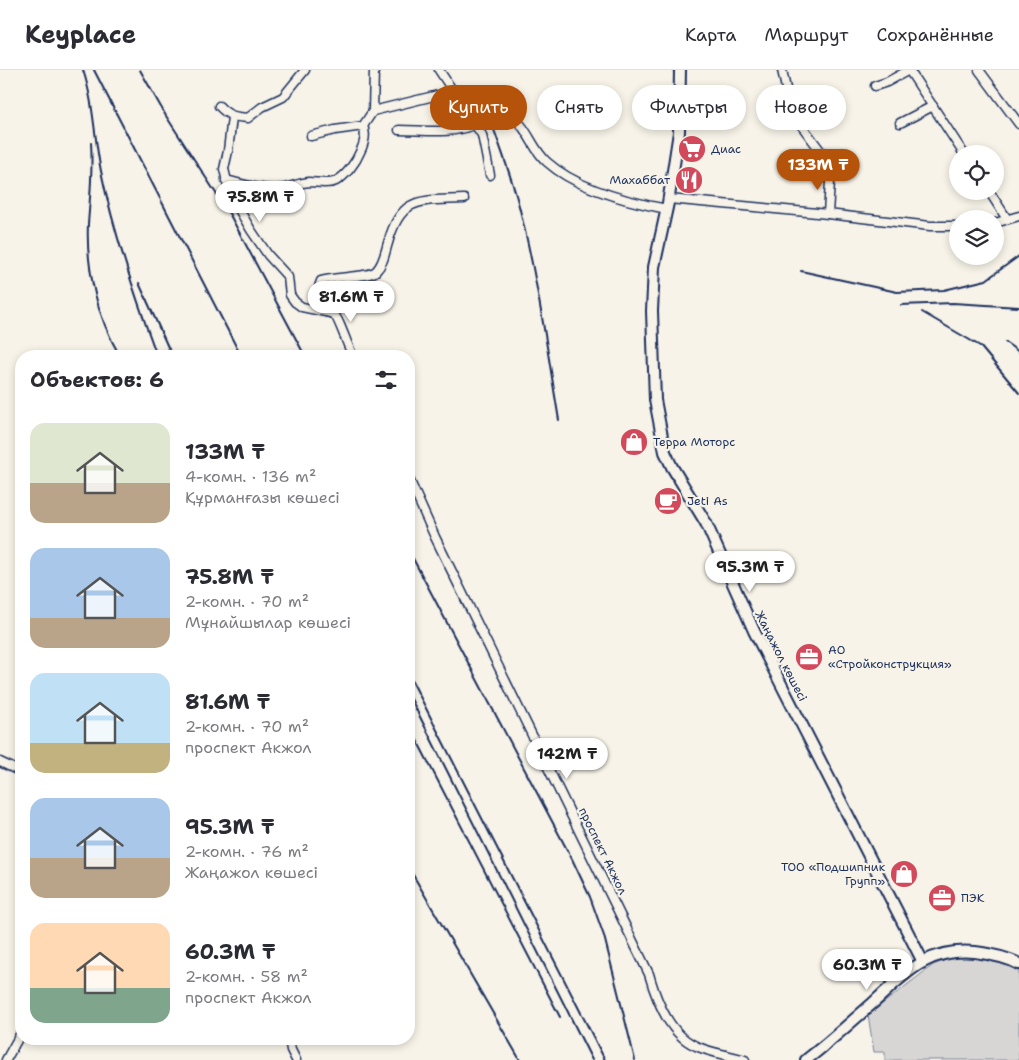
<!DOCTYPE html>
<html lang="ru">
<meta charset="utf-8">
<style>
body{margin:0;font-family:"Shantell Sans",sans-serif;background:#f2f2f3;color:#2b2b33;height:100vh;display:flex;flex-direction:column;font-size:19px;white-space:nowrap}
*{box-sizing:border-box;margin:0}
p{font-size:16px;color:#7c7c81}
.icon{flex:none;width:28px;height:28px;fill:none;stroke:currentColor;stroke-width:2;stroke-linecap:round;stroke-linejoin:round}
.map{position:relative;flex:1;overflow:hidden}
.drawer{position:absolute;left:15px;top:280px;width:400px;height:695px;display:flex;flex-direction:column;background:#fff;border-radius:20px;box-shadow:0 2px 8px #0003}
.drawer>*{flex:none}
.hud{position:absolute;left:430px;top:15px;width:475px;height:45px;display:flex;gap:10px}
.fabs{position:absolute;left:949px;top:75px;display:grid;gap:10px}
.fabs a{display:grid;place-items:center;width:55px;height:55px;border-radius:50%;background:#fff;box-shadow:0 2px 8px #0003;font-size:25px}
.price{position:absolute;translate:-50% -42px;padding:0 11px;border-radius:18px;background:#fff;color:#222;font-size:16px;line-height:32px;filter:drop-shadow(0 1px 2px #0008)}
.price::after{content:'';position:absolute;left:50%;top:30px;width:15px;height:11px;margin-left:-8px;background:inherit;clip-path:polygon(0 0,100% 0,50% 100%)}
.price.current{background:#b45309;color:#fff}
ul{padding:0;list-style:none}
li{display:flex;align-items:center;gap:15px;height:125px;padding:0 15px}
li span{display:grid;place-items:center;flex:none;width:140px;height:100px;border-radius:15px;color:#555}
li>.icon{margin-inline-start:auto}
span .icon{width:60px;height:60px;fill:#fffc;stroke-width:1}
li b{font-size:21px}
h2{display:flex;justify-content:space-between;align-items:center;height:60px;padding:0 15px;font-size:21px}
.tag{padding:0 18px;border-radius:22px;background:#fff;box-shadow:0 2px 8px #0003;font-size:18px;line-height:45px}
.tag.current{background:#b45309;color:#fff}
header{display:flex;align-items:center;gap:30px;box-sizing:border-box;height:70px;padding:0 25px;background:#fff;border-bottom:1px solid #e1e1e2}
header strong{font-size:24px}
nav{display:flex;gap:28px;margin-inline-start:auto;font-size:18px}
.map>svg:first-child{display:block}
.green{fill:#d7d6d4;stroke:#798299}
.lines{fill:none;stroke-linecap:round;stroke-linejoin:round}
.minor-casing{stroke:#1b2f5e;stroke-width:11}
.major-casing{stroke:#1b2f5e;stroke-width:14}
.minor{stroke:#f7f3e8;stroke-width:8}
.major{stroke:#f7f3e8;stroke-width:10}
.rail{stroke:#1b2f5e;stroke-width:2}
.labels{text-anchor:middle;stroke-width:4.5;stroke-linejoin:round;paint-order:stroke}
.poi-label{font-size:12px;fill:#1b2f5e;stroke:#f7f3e8;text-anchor:start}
.street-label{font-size:12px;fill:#1b2f5e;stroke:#f7f3e8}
</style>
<header>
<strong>Keyplace</strong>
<nav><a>Карта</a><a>Маршрут</a><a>Сохранённые</a></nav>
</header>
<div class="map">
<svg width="1019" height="990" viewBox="0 0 1019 990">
<rect width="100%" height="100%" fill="#f7f3e8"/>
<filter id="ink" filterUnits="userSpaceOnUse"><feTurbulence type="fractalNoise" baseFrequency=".02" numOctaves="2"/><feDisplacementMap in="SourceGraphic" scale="10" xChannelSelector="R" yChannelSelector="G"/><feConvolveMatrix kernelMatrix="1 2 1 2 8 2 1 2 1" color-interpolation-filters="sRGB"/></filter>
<g filter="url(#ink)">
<path class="green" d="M956,886C980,887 999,888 1019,902V990H885V982H874L868,945L933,895Z"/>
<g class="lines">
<defs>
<g id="minor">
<path d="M439,0L482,65L490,105"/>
<path d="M782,0L788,28L799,52L831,95L828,144"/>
<path d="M909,0L964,84"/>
<path d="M979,0L1019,54"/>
<path d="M875,16L887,12L909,0"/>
<path d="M219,36C228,46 235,47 248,48L262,37L283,27L305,0"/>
<path d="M767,36L775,35L788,28"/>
<path d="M373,41L442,24L454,23"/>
<path d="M232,47L228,81L224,99L230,124L251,160L268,185L288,207L290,225L295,232L302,237L326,242"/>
<path d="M474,51C485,45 493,38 506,44C528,53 530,77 547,92C576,118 629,132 667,139"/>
<path d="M900,53L933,36"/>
<path d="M399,60C424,60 452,65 476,54"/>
<path d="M311,66L335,60L363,56L373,41L374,0"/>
<path d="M226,110C241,114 264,121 279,119C289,118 298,113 309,112C317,112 328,115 336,111C346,106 356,92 360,82C364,74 367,65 363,56"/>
<path d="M989,121L1007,149"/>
<path d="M669,129L828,144L930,156H958"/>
<path d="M995,153L1019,146"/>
<path d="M353,286C348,278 339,248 334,245C333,244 326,242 326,242C321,233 316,221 321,211C335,206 368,208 376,201C384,193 385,182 388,173C401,125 421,131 464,129"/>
<path d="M409,409L435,467L649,904C656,929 670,965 696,976C711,983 729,985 745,990"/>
<path d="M0,692L21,702"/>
<path d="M289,969L291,980L296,990"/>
<path d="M6,990L21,963"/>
</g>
<g id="major">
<path d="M680,0L679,62L668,133L654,197L652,241L655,330L665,382L672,397L706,453L754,561L923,892"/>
<path d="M806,990C830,972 851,952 873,933C905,904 928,877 975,882C990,884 1006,887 1019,894"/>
</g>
</defs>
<use href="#minor" class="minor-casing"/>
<use href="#major" class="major-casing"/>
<use href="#minor" class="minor"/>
<use href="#major" class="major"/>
<g class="rail">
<path d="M83,0C94,33 94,67 101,101C114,164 135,226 157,286"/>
<path d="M94,0L241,286"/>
<path d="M140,0L166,46L230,145L305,286"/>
<path d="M489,46C500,76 511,105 519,136C537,206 547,279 559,350"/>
<path d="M91,73C93,100 90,127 88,154C86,199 97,247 120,286"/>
<path d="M801,201L897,222L944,220L986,210L1019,186"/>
<path d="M139,213L172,286"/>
<path d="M901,235L953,233L1019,237"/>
<path d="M922,242L980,276L1019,323"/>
<path d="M1005,272L1019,282"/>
<path d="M409,481L572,789L590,827L604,866L635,990"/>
<path d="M409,605L605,990"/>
<path d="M409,625L592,990"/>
<path d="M409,655L560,947"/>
<path d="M409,798L520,990"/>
</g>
</g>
</g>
<defs>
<symbol id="supermarket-disc" viewBox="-11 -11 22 22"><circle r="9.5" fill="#d1495b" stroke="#f7f3e8"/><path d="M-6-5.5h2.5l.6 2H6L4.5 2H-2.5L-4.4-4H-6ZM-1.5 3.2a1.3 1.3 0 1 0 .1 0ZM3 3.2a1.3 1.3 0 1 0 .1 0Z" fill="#fff"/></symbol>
<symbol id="restaurant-disc" viewBox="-11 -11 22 22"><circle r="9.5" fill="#d1495b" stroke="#f7f3e8"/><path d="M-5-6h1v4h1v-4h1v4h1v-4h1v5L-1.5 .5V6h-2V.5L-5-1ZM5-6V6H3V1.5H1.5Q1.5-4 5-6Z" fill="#fff"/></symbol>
<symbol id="shop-disc" viewBox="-11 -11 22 22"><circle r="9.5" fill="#d1495b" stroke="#f7f3e8"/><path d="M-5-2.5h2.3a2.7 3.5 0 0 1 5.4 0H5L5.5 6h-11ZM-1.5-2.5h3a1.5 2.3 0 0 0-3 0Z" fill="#fff"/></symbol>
<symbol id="cafe-disc" viewBox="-11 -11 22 22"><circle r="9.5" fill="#d1495b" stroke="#f7f3e8"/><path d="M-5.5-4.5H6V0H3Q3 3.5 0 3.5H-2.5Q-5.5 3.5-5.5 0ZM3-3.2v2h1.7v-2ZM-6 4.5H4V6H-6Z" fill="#fff"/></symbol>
<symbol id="office-disc" viewBox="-11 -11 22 22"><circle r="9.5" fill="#d1495b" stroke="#f7f3e8"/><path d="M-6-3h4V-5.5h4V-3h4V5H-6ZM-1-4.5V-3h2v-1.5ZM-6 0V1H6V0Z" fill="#fff"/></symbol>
</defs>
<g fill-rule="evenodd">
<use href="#supermarket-disc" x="676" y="63" width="32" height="32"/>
<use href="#restaurant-disc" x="673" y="94" width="32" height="32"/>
<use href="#shop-disc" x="618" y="356" width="32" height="32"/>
<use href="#cafe-disc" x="652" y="415" width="32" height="32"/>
<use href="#office-disc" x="793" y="571" width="32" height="32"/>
<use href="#shop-disc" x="888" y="788" width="32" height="32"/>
<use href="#office-disc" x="926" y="812" width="32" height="32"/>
</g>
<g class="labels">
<g class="poi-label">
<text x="711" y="83">Диас</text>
<text x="670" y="114" text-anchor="end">Махаббат</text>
<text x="653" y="376">Терра Моторс</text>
<text x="687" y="435">Jeti As</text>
<text x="828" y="584">АО<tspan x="828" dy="14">«Стройконструкция»</tspan></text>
<text x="885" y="801" text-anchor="end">ТОО «Подшипник<tspan x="885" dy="14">Групп»</tspan></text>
<text x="961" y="832">ПЭК</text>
</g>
<g class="street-label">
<text transform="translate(781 586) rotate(63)" y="4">Жаңажол көшесі</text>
<text transform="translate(603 781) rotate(64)" y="4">проспект Акжол</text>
</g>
</g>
</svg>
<div class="fabs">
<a><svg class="icon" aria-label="locate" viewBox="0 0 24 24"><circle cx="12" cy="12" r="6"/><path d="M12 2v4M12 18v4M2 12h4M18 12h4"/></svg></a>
<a><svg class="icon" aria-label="layers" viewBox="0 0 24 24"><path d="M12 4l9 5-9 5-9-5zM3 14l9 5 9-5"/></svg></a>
</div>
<b class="price current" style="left:818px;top:121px">133M ₸</b>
<b class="price" style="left:260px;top:153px">75.8M ₸</b>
<b class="price" style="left:351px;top:253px">81.6M ₸</b>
<b class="price" style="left:750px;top:523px">95.3M ₸</b>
<b class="price" style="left:567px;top:710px">142M ₸</b>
<b class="price" style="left:867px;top:921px">60.3M ₸</b>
<div class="hud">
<a class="tag current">Купить</a>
<a class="tag">Снять</a>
<a class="tag">Фильтры</a>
<a class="tag">Новое</a>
</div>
<section class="drawer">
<h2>Объектов: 6<svg class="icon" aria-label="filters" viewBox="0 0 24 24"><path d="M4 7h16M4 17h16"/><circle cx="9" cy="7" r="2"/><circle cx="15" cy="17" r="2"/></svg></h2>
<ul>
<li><span style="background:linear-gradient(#dfe7d0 60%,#b9a48a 0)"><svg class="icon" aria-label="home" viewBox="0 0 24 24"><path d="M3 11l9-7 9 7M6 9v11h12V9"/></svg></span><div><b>133M ₸</b><p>4-комн. · 136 m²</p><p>Құрманғазы көшесі</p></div></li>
<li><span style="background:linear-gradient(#a9c7e8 70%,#b9a48a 0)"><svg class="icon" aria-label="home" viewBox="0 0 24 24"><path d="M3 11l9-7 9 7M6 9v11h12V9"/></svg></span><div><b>75.8M ₸</b><p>2-комн. · 70 m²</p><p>Мұнайшылар көшесі</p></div></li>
<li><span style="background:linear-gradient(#bfe0f5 70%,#c2b280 0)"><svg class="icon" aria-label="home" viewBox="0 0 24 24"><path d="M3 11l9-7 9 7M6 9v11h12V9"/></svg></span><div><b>81.6M ₸</b><p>2-комн. · 70 m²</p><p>проспект Акжол</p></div></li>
<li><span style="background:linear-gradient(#a9c7e8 60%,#b9a48a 0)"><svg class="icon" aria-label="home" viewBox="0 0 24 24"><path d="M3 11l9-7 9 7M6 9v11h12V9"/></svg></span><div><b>95.3M ₸</b><p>2-комн. · 76 m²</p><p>Жаңажол көшесі</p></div></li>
<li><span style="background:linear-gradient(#ffd9b3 65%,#7fa58c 0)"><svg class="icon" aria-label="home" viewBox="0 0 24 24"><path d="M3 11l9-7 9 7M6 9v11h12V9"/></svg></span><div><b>60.3M ₸</b><p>2-комн. · 58 m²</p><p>проспект Акжол</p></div></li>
</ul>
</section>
</div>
